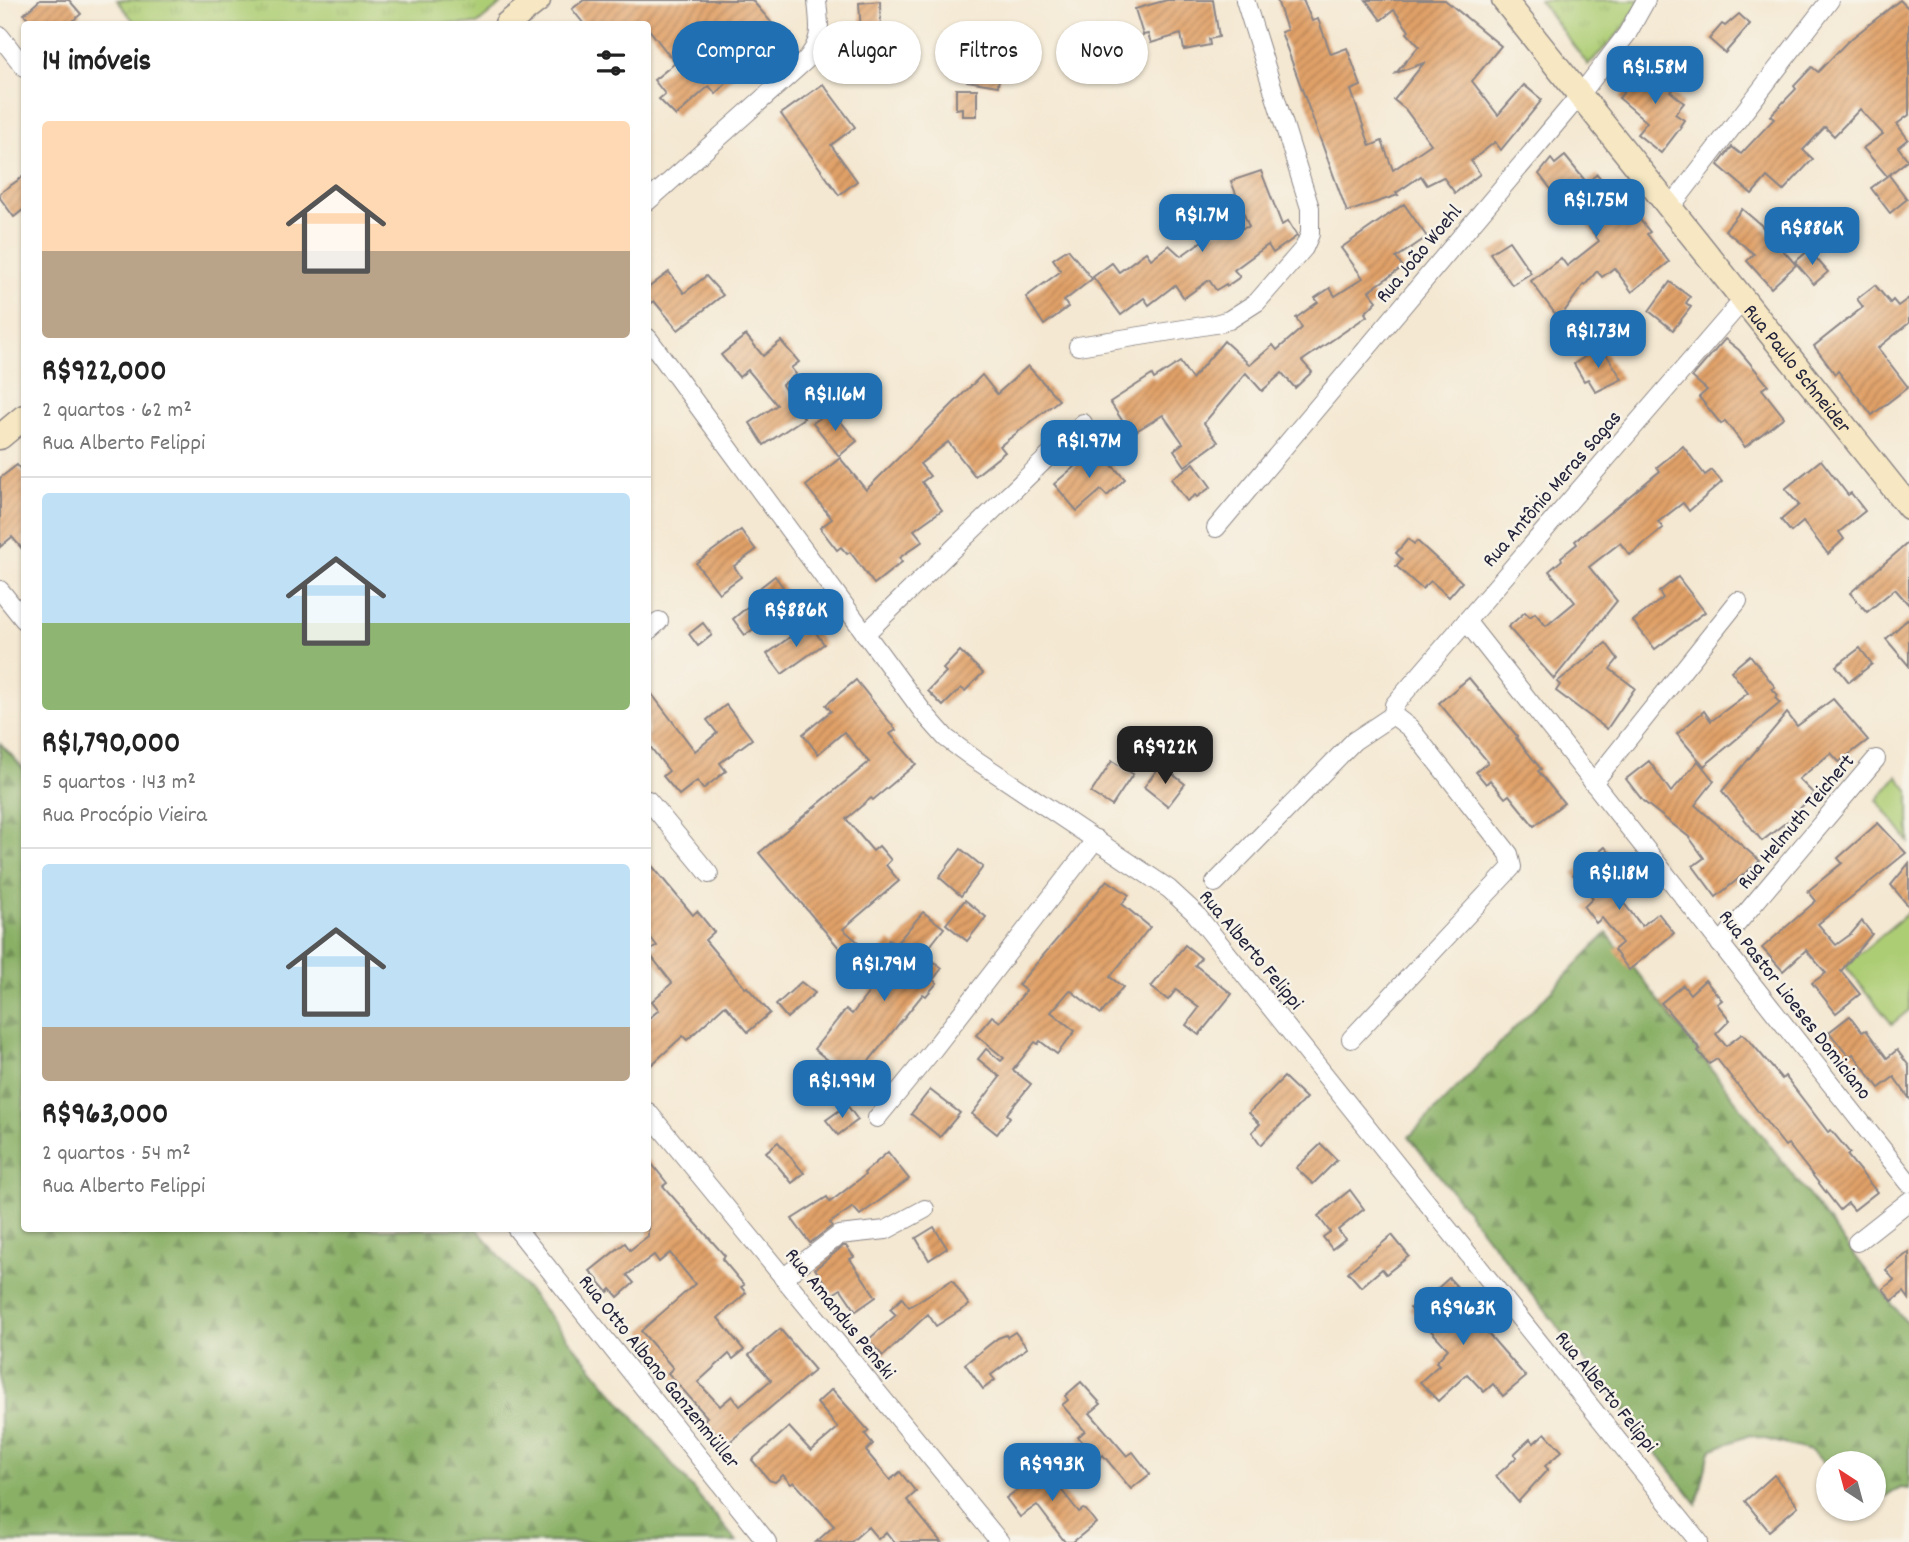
<!DOCTYPE html>
<html lang="pt">
<meta charset="utf-8">
<style>
body{margin:0;font-family:Dekko,sans-serif;background:#f6f6f6;color:#222;height:100vh;display:flex;flex-direction:column;font-size:26px;white-space:nowrap}
*{box-sizing:border-box;margin:0}
p{font-size:23px;color:#767676}
.icon{flex:none;width:38px;height:38px;fill:none;stroke:currentColor;stroke-width:2;stroke-linecap:round;stroke-linejoin:round}
.map{position:relative;flex:1;overflow:hidden}
.side{position:absolute;left:21px;top:21px;width:630px;height:1211px;display:flex;flex-direction:column;background:#fff;border-radius:7px;box-shadow:0 2px 5px #0004}
.side>*{flex:none}
.guide{position:absolute;left:672px;top:21px;width:665px;height:63px;display:flex;gap:14px}
.needle{width:46px;rotate:324deg}
.controls{position:absolute;left:1816px;top:1451px;display:grid;gap:14px}
.controls a{display:grid;place-items:center;width:70px;height:70px;border-radius:50%;background:#fff;box-shadow:0 2px 5px #0004;font-size:35px}
.price{position:absolute;translate:-50% -60px;padding:0 16px;border-radius:14px;background:#1f6fb2;color:#fff;font-size:23px;line-height:46px;filter:drop-shadow(0 2px 4px #0008)}
.price::after{content:'';position:absolute;left:50%;top:42px;width:21px;height:16px;margin-left:-10px;background:inherit;clip-path:polygon(0 0,100% 0,50% 100%)}
.price.active{background:#222;color:#fff}
ul{padding:0;list-style:none}
li{display:grid;align-content:center;gap:14px;height:371px;padding:0 21px}
li+li{border-top:2px solid #e0e0e0}
li span{display:grid;place-items:center;height:217px;border-radius:7px;color:#555}
li>.icon{margin-inline-start:auto}
span .icon{width:126px;height:126px;fill:#fffc;stroke-width:1}
li b{font-size:30px}
h2{display:flex;justify-content:space-between;align-items:center;height:84px;padding:0 21px;font-size:30px}
.chip{padding:0 24px;border-radius:32px;background:#fff;box-shadow:0 2px 5px #0004;font-size:24px;line-height:63px}
.chip.active{background:#1f6fb2;color:#fff}
.map>svg:first-child{display:block}
.grass{fill:url(#grass-tufts);stroke:#687858;stroke-width:2}
.forest{fill:url(#forest-firs);stroke:#566950;stroke-width:2}
.park{fill:#adcd75;stroke:#687858;stroke-width:2}
.building{fill:url(#building-hatch)}
.lines{fill:none;stroke-linecap:round;stroke-linejoin:round}
.street-casing{stroke:#8b8586;stroke-width:20}
.secondary-casing{stroke:#8b8586;stroke-width:27}
.street{stroke:#fff;stroke-width:18}
.secondary{stroke:#f7e8c3;stroke-width:24}
.labels{text-anchor:middle;stroke-width:5;stroke-linejoin:round;paint-order:stroke}
.street-label{font-size:21px;fill:#22223b;stroke:#f7f3e8}
</style>
<div class="map">
<svg width="1909" height="1542" viewBox="0 0 1909 1542">
<defs>
<pattern id="grass-tufts" width="24" height="20" patternUnits="userSpaceOnUse" patternTransform="scale(1.75)"><rect width="24" height="20" fill="#adcd75"/><path d="M3 7l-1-3M5 7V3M7 7l1-3M15 17l-1-3M17 17v-4M19 17l1-3" fill="none" stroke="#95b066"/></pattern>
<pattern id="forest-firs" width="22" height="20" patternUnits="userSpaceOnUse" patternTransform="scale(1.75)"><rect width="22" height="20" fill="#8ab066"/><path d="M5 1l3.5 6h-7zM16 11l3.5 6h-7z" fill="#708f55"/></pattern>
<pattern id="building-hatch" width="6" height="6" patternUnits="userSpaceOnUse" patternTransform="scale(1.75)"><rect width="6" height="6" fill="#e1a168"/><path d="M-1 1l2-2M0 6l6-6M5 7l2-2" fill="none" stroke="#b68357"/></pattern>
</defs>
<rect width="100%" height="100%" fill="#f7f3e8"/>
<filter id="ink" filterUnits="userSpaceOnUse"><feTurbulence type="fractalNoise" baseFrequency=".0143" numOctaves="2"/><feDisplacementMap in="SourceGraphic" scale="14" xChannelSelector="R" yChannelSelector="G"/><feConvolveMatrix kernelMatrix="1 2 1 2 8 2 1 2 1" color-interpolation-filters="sRGB"/></filter>
<filter id="wash" filterUnits="userSpaceOnUse"><feTurbulence type="fractalNoise" baseFrequency=".00686" numOctaves="4" result="noise"/><feDisplacementMap in="SourceGraphic" scale="28" xChannelSelector="R" yChannelSelector="G"/><feGaussianBlur stdDeviation="1.57" result="paint"/><feColorMatrix in="noise" values="0 0 0 0 0 0 0 0 0 0 0 0 0 0 0 0 0 1.4 0 .05"/><feComposite in="paint" operator="in"/></filter>
<g filter="url(#wash)">
<rect width="100%" height="100%" fill="#f4e8d2"/>
<g class="grass">
<path d="M117,0H506L477,24H136Z"/>
<path d="M1539,0H1641L1624,28L1588,65Z"/>
</g>
<g class="forest">
<path d="M0,743L24,769V1228L477,1229L737,1542H0Z"/>
<path d="M1607,933L1909,1326V1489L1901,1488L1874,1502V1463H1829V1467L1811,1451L1750,1435L1710,1450L1697,1504L1409,1137Z"/>
</g>
<g class="park">
<path d="M1897,776L1909,791V842L1877,800Z"/>
<path d="M1909,912V1010L1892,1024L1845,966Z"/>
</g>
<g id="blocks">
<g class="building">
<path d="M40,0H69L81,14L69,24H33L24,14Z"/>
<path d="M584,0H752L783,36L733,76L716,94L709,86L676,116L659,99L665,94L654,80L675,63L648,28V24H584L572,9Z"/>
<path d="M1167,0H1213L1219,37L1209,39L1210,45L1184,50L1181,34L1151,43L1148,34L1143,35L1135,9Z"/>
<path d="M1277,0H1303L1312,21L1318,19L1331,54L1347,48L1361,86L1351,90L1370,146L1382,141L1393,170L1431,144L1405,109L1394,100L1424,63L1396,73L1419,46L1407,33L1409,31L1394,10L1381,20L1366,0H1445L1501,46L1472,81L1498,115L1524,85L1542,100L1501,150L1495,142L1471,161L1480,174L1455,193L1443,177L1427,185L1421,176L1396,193L1398,195L1347,212L1281,32L1287,30Z"/>
<path d="M1900,0L1909,9V115L1897,124L1908,139L1898,147L1908,160L1889,175L1907,199L1890,213L1871,188L1887,176L1863,148L1883,134L1860,109L1834,136L1825,127L1803,150L1813,159L1783,191L1767,177L1752,194L1718,165L1732,147L1741,154L1774,119L1770,116L1796,89L1794,86L1812,67L1818,72L1847,42Z"/>
<path d="M880,1L881,31L861,32L859,3Z"/>
<path d="M1739,14L1750,24L1725,53L1709,39L1722,24L1725,26Z"/>
<path d="M981,31L1004,34L998,86L967,81L971,57L977,58Z"/>
<path d="M1650,61L1678,84L1671,92L1684,103L1675,114L1684,120L1680,126L1681,127L1661,153L1637,134L1647,122L1619,98Z"/>
<path d="M823,84L855,127L831,145L857,181L839,195L781,114Z"/>
<path d="M956,89H977V116H962V108L956,109Z"/>
<path d="M1565,156L1587,183L1597,174L1624,208L1628,205L1650,232L1647,234L1669,262L1632,292L1614,268L1602,277L1597,271L1585,285L1584,284L1559,319L1531,281L1561,258L1567,266L1599,241L1582,218L1577,222L1539,174L1551,159L1555,164Z"/>
<path d="M1261,171L1282,225L1288,221L1297,236L1273,253L1268,245L1234,270L1240,277L1227,286L1226,284L1216,290L1209,280L1184,298L1175,285L1149,305L1144,298L1121,315L1093,277L1112,263L1119,272L1146,252L1151,259L1169,245L1181,256L1206,238L1204,234L1249,227L1231,181Z"/>
<path d="M24,176V209L14,217L0,198V193Z"/>
<path d="M1404,204L1427,237L1396,258L1403,267L1369,291L1377,301L1365,313L1367,316L1302,361L1312,372L1295,388L1282,373L1262,391L1246,373L1204,423L1218,442L1185,466L1174,450L1183,443L1163,415L1131,434L1110,402L1152,375L1154,379L1180,362L1192,379L1224,341L1250,365L1273,345L1277,350L1302,328L1296,318L1318,302L1315,298L1330,288L1335,296L1363,278L1341,248Z"/>
<path d="M1742,209L1761,225L1796,265L1771,288L1747,261L1754,254L1725,230Z"/>
<path d="M1509,241L1531,273L1512,285L1490,253Z"/>
<path d="M1068,249L1092,279L1064,301L1068,307L1044,325L1026,297L1061,271L1053,259Z"/>
<path d="M1809,250L1828,272L1814,284L1795,262Z"/>
<path d="M669,272L684,293L706,276L723,295L678,330L654,301L648,306V288Z"/>
<path d="M1670,282L1690,297L1686,303L1691,307L1673,330L1649,311Z"/>
<path d="M1875,285L1890,303L1893,300L1898,306L1909,298V323L1878,348L1908,387L1872,415L1838,371L1835,374L1814,346L1863,307L1857,299Z"/>
<path d="M746,335L763,356L781,341L799,362L791,368L796,374L782,385L804,418L764,445L750,423L777,405L748,370L739,377L721,355Z"/>
<path d="M1725,339L1739,350L1768,385L1762,389L1784,417L1745,447L1725,421L1721,424L1699,397L1707,390L1692,377Z"/>
<path d="M1601,346L1622,379L1596,392L1588,379L1584,381L1574,364Z"/>
<path d="M1028,366L1059,400L1000,446L1005,452L975,476L948,442L920,464L930,476L922,482L942,510L914,530L923,541L899,558L902,562L874,584L850,552L847,554L841,547L837,550L820,528L832,519L806,486L840,458L866,490L982,375L997,394Z"/>
<path d="M831,410L857,441L839,456L813,423Z"/>
<path d="M1683,446L1705,475L1712,470L1722,482L1689,511L1683,503L1658,522L1663,528L1630,555L1620,543L1589,567L1617,601L1554,679L1508,627L1525,612L1530,617L1535,613L1546,626L1575,602L1549,571L1562,560L1561,557L1577,544L1575,541L1660,471L1657,467Z"/>
<path d="M1096,448L1125,479L1107,496L1101,490L1077,511L1054,484Z"/>
<path d="M1821,460L1848,495L1851,493L1865,511L1839,532L1844,539L1828,554L1803,522L1791,532L1781,520L1799,505L1785,489Z"/>
<path d="M1194,463L1211,487L1197,497L1195,495L1187,501L1171,479Z"/>
<path d="M17,465L24,474V551L12,537L0,547V478Z"/>
<path d="M741,530L756,550L734,566L741,577L719,593L696,563Z"/>
<path d="M1408,539L1414,544L1417,541L1462,582L1449,597L1431,581L1422,589L1396,566L1402,559L1396,553Z"/>
<path d="M1909,542V605L1895,589L1867,612L1850,593Z"/>
<path d="M775,576L793,601L745,635L733,619L752,603L748,597Z"/>
<path d="M1678,577L1705,612L1655,649L1633,621L1663,598L1659,592Z"/>
<path d="M1909,618V666L1886,639Z"/>
<path d="M703,623L712,635L698,646L689,634Z"/>
<path d="M809,623L824,644L782,674L767,654Z"/>
<path d="M1606,643L1618,659L1610,669L1635,688L1607,729L1556,691L1560,685L1557,682Z"/>
<path d="M1860,648L1872,664L1849,682L1836,666Z"/>
<path d="M960,651L983,673L965,691L961,688L943,706L928,691L946,672L943,669Z"/>
<path d="M1750,655L1775,687L1772,689L1778,695L1775,698L1780,703L1704,766L1677,734L1704,711L1711,721L1748,693L1731,671Z"/>
<path d="M1469,678L1517,736L1516,738L1541,769L1538,771L1564,803L1534,826L1509,795L1505,798L1490,780L1486,784L1476,772L1488,762L1439,703Z"/>
<path d="M856,680L896,730L890,734L916,764L873,800L871,798L846,819L873,851L879,846L891,860L886,865L899,881L843,929L858,942L845,955L759,853L869,762L844,732L818,754L803,734L831,711L826,705Z"/>
<path d="M648,689L695,751L717,733L707,720L726,705L752,739L720,763L726,771L703,789L697,781L679,795L663,776L669,771L648,744Z"/>
<path d="M1833,699L1868,740L1839,762L1831,753L1799,779L1814,794L1789,820L1762,841L1722,791L1787,713L1797,726Z"/>
<path d="M1112,761L1133,774L1112,806L1091,793Z"/>
<path d="M1649,761L1671,792L1698,761L1714,781L1695,805L1760,861L1716,897L1693,866L1704,858L1689,837L1643,801L1626,779Z"/>
<path d="M1161,765L1185,784L1168,806L1144,787Z"/>
<path d="M1878,823L1906,853L1818,924L1836,945L1851,934L1862,921L1872,934L1841,971L1860,994L1836,1013L1812,983L1826,973L1806,950L1783,971L1762,948L1816,901L1808,891L1842,863L1838,858Z"/>
<path d="M1605,847L1621,867L1605,880L1642,926L1658,913L1674,933L1629,970L1614,950L1622,943L1602,918L1596,923L1584,907L1593,898L1573,874Z"/>
<path d="M961,849L983,867L961,896L939,877Z"/>
<path d="M648,861L693,915L697,911L714,932L705,940L745,988L747,987L770,1013L748,1032L725,1005L687,1040L683,1036L648,1068V1019L659,1010L652,1001L672,983L648,952L657,946L648,934Z"/>
<path d="M1909,863V907L1891,885Z"/>
<path d="M1107,880L1129,895L1122,904L1150,927L1110,977L1123,987L1101,1014L1070,990L1051,1012L1075,1031L1057,1054L1040,1041L1038,1044L1035,1042L1013,1070L1031,1084L1007,1114L1010,1117L997,1134L972,1114L1000,1077L978,1059L986,1049L1001,1061L1004,1058L976,1035L992,1016L1000,1022L1026,991L1018,985Z"/>
<path d="M965,900L986,917L967,941L946,924Z"/>
<path d="M923,912L944,928L924,954L942,968L933,980L937,983L926,996L923,994L864,1067L878,1079L866,1094L852,1082L853,1080L814,1049L846,1009L852,1014L890,965L877,955L889,940L895,945Z"/>
<path d="M1185,945L1201,958L1195,965L1232,994L1199,1035L1186,1025L1199,1008L1176,990L1168,1000L1151,987Z"/>
<path d="M1705,980L1722,1000L1717,1004L1730,1020L1716,1034L1726,1046L1742,1034L1749,1040L1782,1079L1785,1076L1828,1132L1831,1130L1850,1153L1847,1155L1877,1192L1854,1210L1848,1203L1840,1210L1788,1144L1785,1146L1717,1059L1709,1064L1698,1051L1700,1049L1661,1003L1683,985L1690,994Z"/>
<path d="M801,982L815,993L787,1018L776,1005Z"/>
<path d="M1850,1016L1862,1032L1866,1030L1887,1058L1897,1050L1909,1066V1098L1894,1077L1879,1088L1853,1054L1849,1057L1829,1032Z"/>
<path d="M1284,1077L1306,1098L1261,1145L1252,1132L1260,1124L1249,1113Z"/>
<path d="M930,1090L960,1113L940,1137L911,1114Z"/>
<path d="M847,1105L858,1120L838,1135L826,1120Z"/>
<path d="M778,1142L804,1173L792,1183L766,1152Z"/>
<path d="M1321,1144L1337,1160L1313,1184L1296,1168Z"/>
<path d="M888,1152L909,1179L860,1215L853,1207L830,1223L832,1226L810,1243L792,1219L827,1197L830,1202L865,1175L864,1173Z"/>
<path d="M648,1159L667,1183L663,1186L725,1256L722,1259L744,1285L741,1287L746,1293L718,1318L744,1350L733,1359L729,1354L698,1382L720,1406L732,1396L740,1406L771,1380L749,1355L780,1329L815,1370L726,1445L704,1420L707,1417L668,1373L673,1368L641,1331L695,1284L670,1253L659,1262L654,1255L627,1275L634,1283L618,1297L611,1289L608,1292L590,1271L625,1243L630,1250L648,1236Z"/>
<path d="M1350,1190L1364,1209L1338,1230L1345,1239L1332,1249L1323,1237L1330,1232L1318,1216Z"/>
<path d="M934,1227L947,1248L929,1260L916,1238Z"/>
<path d="M1392,1235L1409,1256L1386,1274L1382,1269L1361,1287L1348,1272Z"/>
<path d="M843,1246H846L854,1257L850,1259L876,1297L856,1311L841,1289L833,1294L815,1269Z"/>
<path d="M1909,1252V1299L1904,1292L1892,1301L1883,1289L1894,1280L1886,1270Z"/>
<path d="M1449,1278L1463,1293L1453,1303L1473,1326L1478,1322L1526,1377L1503,1396L1493,1384L1484,1392L1467,1374L1438,1401L1420,1382L1439,1365L1436,1362L1448,1349L1410,1308L1424,1295L1427,1298Z"/>
<path d="M952,1280L969,1305L936,1326L928,1314L883,1356L868,1340L896,1315L890,1309L902,1298L909,1307Z"/>
<path d="M1015,1332L1027,1348L991,1375L995,1380L983,1389L965,1364L998,1338L1006,1335L1007,1337Z"/>
<path d="M1081,1382L1101,1404L1090,1413L1127,1456L1133,1452L1150,1474L1131,1489L1103,1455L1098,1460L1078,1437L1085,1431L1062,1405L1068,1400L1065,1396Z"/>
<path d="M832,1389L869,1431L865,1434L873,1444L866,1451L890,1480L900,1472L916,1492L907,1500L941,1542H894L886,1532L878,1539L868,1527L851,1542H816L834,1526L794,1482L791,1484L783,1475L775,1482L769,1480L752,1460L789,1427L811,1451L838,1428L817,1403Z"/>
<path d="M1545,1433L1562,1451L1545,1466L1548,1469L1518,1502L1496,1476L1517,1457L1514,1454L1530,1439L1534,1443Z"/>
<path d="M1050,1455L1062,1469L1052,1478L1079,1512L1083,1509L1086,1510L1096,1523L1073,1542H1065L1037,1505L1020,1517L1006,1498L1040,1474L1035,1467Z"/>
<path d="M1774,1475L1798,1506L1769,1531L1745,1501Z"/>
</g>
</g>
</g>
<g filter="url(#ink)">
<use href="#blocks" fill-opacity="0" stroke="#8b8586" stroke-width="2"/>
<g class="lines">
<defs>
<g id="street">
<path d="M0,36L24,67"/>
<path d="M648,201L805,61C824,39 819,27 817,0"/>
<path d="M1670,208L1830,0"/>
<path d="M648,338L923,712L946,738L973,758L1169,889L1195,913L1699,1542"/>
<path d="M1078,346L1215,324L1229,320L1257,302L1304,248L1310,234V208L1245,0"/>
<path d="M1216,528L1580,95L1627,34L1646,0"/>
<path d="M0,590L24,620"/>
<path d="M1466,621L1909,1183"/>
<path d="M648,631L659,621"/>
<path d="M865,634L1083,423"/>
<path d="M1593,783L1738,601"/>
<path d="M648,800L709,874"/>
<path d="M1215,883L1354,741L1393,715L1394,705L1743,300"/>
<path d="M1720,944L1876,759"/>
<path d="M1351,1039L1512,867L1509,854L1410,728L1393,715"/>
<path d="M648,1112L1000,1542"/>
<path d="M877,1118L932,1051L1096,839"/>
<path d="M516,1228L767,1542"/>
<path d="M1857,1242L1909,1201"/>
<path d="M783,1278L839,1235L886,1230L925,1209"/>
</g>
<g id="secondary">
<path id="s1" d="M1504,0L1909,507"/>
<path d="M507,24L538,0"/>
<path d="M0,437L24,417"/>
</g>
</defs>
<use href="#street" class="street-casing"/>
<use href="#secondary" class="secondary-casing"/>
<use href="#street" class="street"/>
<use href="#secondary" class="secondary"/>
</g>
</g>
<g class="labels">
<g class="street-label">
<text transform="translate(1418 253) rotate(-50)" y="7">Rua João Woehl</text>
<text dy="7" stroke="none"><textPath href="#s1" startOffset="471">Rua Paulo Schneider</textPath></text>
<text transform="translate(1551 488) rotate(-49)" y="7">Rua Antônio Meras Sagas</text>
<text transform="translate(1795 821) rotate(-50)" y="7">Rua Helmuth Teichert</text>
<text transform="translate(1252 949) rotate(50)" y="7">Rua Alberto Felippi</text>
<text transform="translate(1796 1004) rotate(52)" y="7">Rua Pastor Lioeses Domiciano</text>
<text transform="translate(841 1313) rotate(51)" y="7">Rua Amandus Penski</text>
<text transform="translate(660 1371) rotate(51)" y="7">Rua Otto Albano Ganzenmüller</text>
<text transform="translate(1607 1391) rotate(51)" y="7">Rua Alberto Felippi</text>
</g>
</g>
</svg>
<div class="controls">
<a><svg class="needle" viewBox="-14 -14 28 28"><path d="M0-13l5 13h-10z" fill="#e53935"/><path d="M0 13l5-13h-10z" fill="#767676"/></svg></a>
</div>
<b class="price" style="left:1655px;top:106px">R$1.58M</b>
<b class="price" style="left:1596px;top:239px">R$1.75M</b>
<b class="price" style="left:1202px;top:254px">R$1.7M</b>
<b class="price" style="left:1812px;top:267px">R$886K</b>
<b class="price" style="left:1598px;top:370px">R$1.73M</b>
<b class="price" style="left:835px;top:433px">R$1.16M</b>
<b class="price" style="left:1089px;top:480px">R$1.97M</b>
<b class="price" style="left:796px;top:649px">R$886K</b>
<b class="price active" style="left:1165px;top:786px">R$922K</b>
<b class="price" style="left:1619px;top:912px">R$1.18M</b>
<b class="price" style="left:884px;top:1003px">R$1.79M</b>
<b class="price" style="left:842px;top:1120px">R$1.99M</b>
<b class="price" style="left:1463px;top:1347px">R$963K</b>
<b class="price" style="left:1052px;top:1503px">R$993K</b>
<div class="guide">
<a class="chip active">Comprar</a>
<a class="chip">Alugar</a>
<a class="chip">Filtros</a>
<a class="chip">Novo</a>
</div>
<section class="side">
<h2>14 imóveis<svg class="icon" aria-label="filters" viewBox="0 0 24 24"><path d="M4 7h16M4 17h16"/><circle cx="9" cy="7" r="2"/><circle cx="15" cy="17" r="2"/></svg></h2>
<ul>
<li><span style="background:linear-gradient(#ffd9b3 60%,#b9a48a 0)"><svg class="icon" aria-label="home" viewBox="0 0 24 24"><path d="M3 11l9-7 9 7M6 9v11h12V9"/></svg></span><div><b>R$922,000</b><p>2 quartos · 62 m²</p><p>Rua Alberto Felippi</p></div></li>
<li><span style="background:linear-gradient(#bfe0f5 60%,#8fb573 0)"><svg class="icon" aria-label="home" viewBox="0 0 24 24"><path d="M3 11l9-7 9 7M6 9v11h12V9"/></svg></span><div><b>R$1,790,000</b><p>5 quartos · 143 m²</p><p>Rua Procópio Vieira</p></div></li>
<li><span style="background:linear-gradient(#bfe0f5 75%,#b9a48a 0)"><svg class="icon" aria-label="home" viewBox="0 0 24 24"><path d="M3 11l9-7 9 7M6 9v11h12V9"/></svg></span><div><b>R$963,000</b><p>2 quartos · 54 m²</p><p>Rua Alberto Felippi</p></div></li>
</ul>
</section>
</div>
